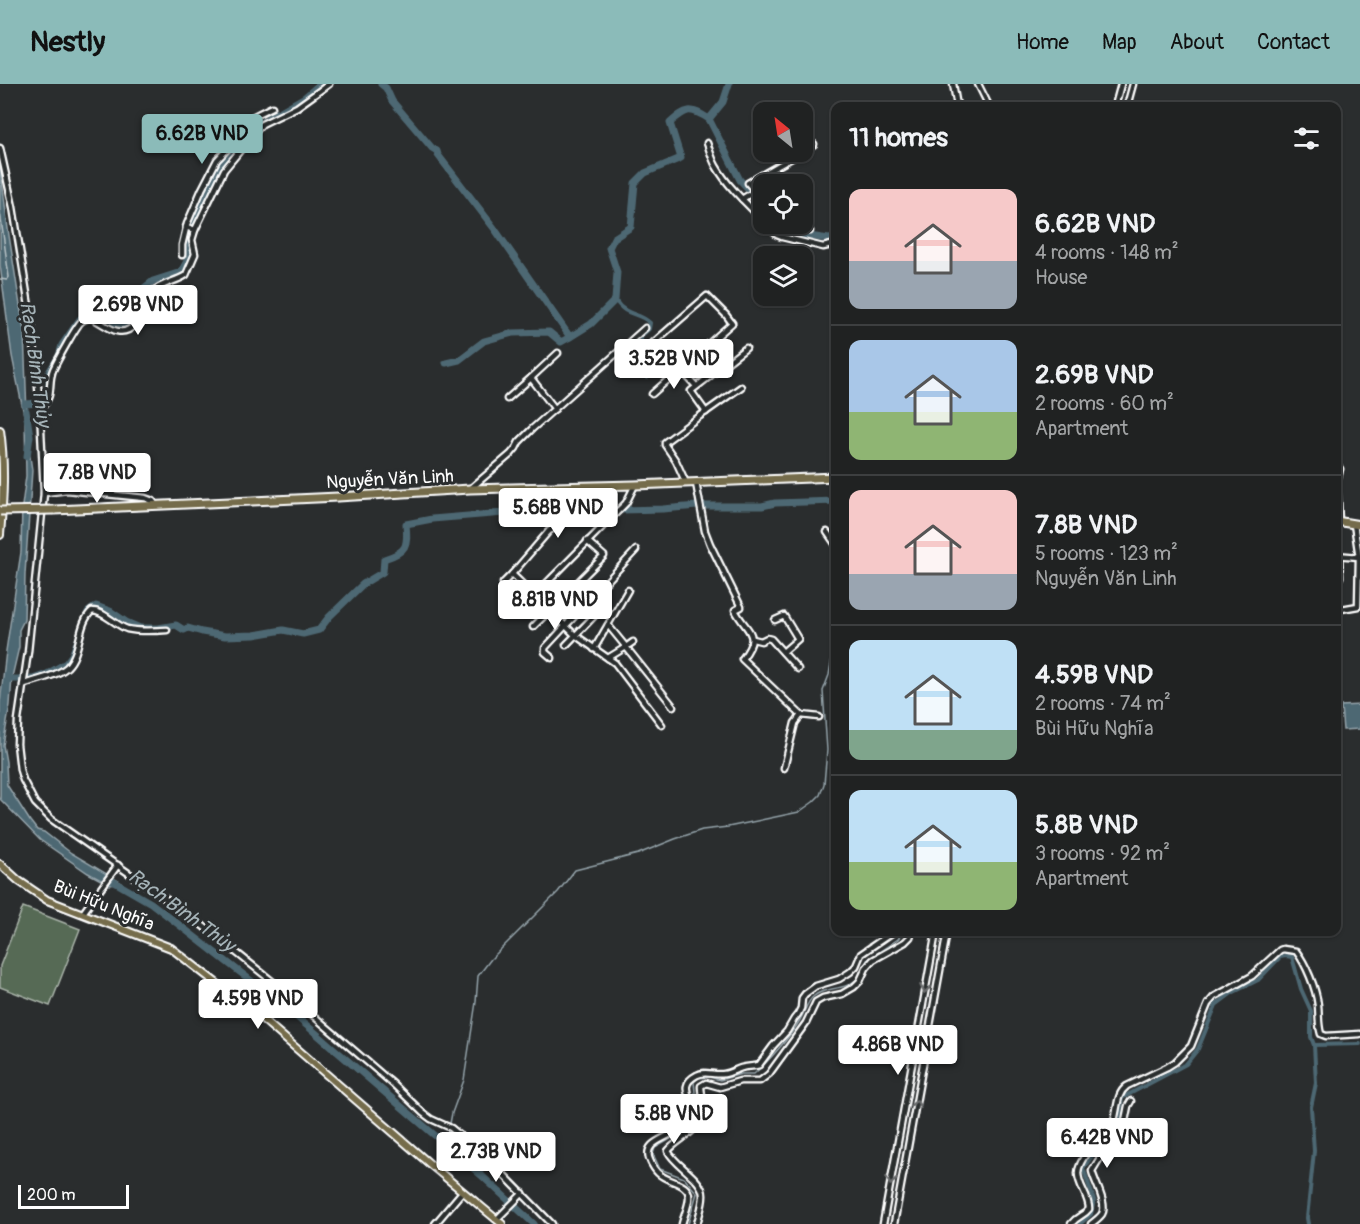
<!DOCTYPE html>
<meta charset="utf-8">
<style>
body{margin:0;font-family:Pangolin,sans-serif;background:#2d2f2f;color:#f1f3f6;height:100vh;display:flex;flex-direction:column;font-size:22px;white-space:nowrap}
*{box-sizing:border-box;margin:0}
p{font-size:20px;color:#a2a4a5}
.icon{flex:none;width:33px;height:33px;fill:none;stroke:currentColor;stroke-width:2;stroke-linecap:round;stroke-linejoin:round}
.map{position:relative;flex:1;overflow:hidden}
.drawer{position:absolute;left:831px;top:18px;width:510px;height:834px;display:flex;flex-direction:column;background:#202222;border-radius:12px;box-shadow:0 2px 4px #0004,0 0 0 2px #3d3f40}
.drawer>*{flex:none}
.needle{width:39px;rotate:330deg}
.buttons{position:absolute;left:753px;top:18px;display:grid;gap:12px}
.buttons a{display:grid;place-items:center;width:60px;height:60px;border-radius:12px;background:#202222;box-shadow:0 2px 4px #0004,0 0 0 2px #3d3f40;font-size:30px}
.scale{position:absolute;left:18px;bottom:15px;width:111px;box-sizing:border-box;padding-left:6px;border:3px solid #fff;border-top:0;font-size:16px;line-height:21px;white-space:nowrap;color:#fff;-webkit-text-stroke:4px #2a2d2e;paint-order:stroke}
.price{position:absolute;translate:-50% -51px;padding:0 14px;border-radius:6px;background:#fff;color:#222;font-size:20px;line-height:39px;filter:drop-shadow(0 2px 3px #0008)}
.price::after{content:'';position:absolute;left:50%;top:36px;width:18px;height:14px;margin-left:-9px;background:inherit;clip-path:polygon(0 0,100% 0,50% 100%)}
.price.current{background:#8bbbb9;color:#111}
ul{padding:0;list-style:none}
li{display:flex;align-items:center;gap:18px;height:150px;padding:0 18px}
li+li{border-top:2px solid #3d3f40}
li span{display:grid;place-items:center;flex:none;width:168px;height:120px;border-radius:12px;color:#555}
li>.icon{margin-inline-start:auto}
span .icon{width:72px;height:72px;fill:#fffc;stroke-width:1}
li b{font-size:26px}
h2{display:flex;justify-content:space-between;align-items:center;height:72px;padding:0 18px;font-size:26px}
header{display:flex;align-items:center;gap:36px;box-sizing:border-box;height:84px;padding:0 30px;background:#8bbbb9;color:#111}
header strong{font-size:28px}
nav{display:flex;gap:33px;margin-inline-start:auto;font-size:21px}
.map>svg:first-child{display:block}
.green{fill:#566a55;stroke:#aab4aa;stroke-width:1.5}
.water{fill:#4e6873;stroke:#95a4ab;stroke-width:1.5}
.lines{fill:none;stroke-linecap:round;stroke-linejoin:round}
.shore{stroke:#b8c3c7;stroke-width:1.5}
.stream{stroke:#95a4ab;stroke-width:1.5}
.canal{stroke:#4e6873;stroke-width:4}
.river{stroke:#4e6873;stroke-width:7}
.minor-casing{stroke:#fff;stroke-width:9}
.major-casing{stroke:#fff;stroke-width:10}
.highway-casing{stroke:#fff;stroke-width:11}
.minor{stroke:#2a2d2e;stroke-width:4.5}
.major{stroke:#746c4b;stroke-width:6}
.highway{stroke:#746c4b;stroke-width:7}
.highway-bridge-casing{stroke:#fff;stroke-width:11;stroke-linecap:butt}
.highway-bridge{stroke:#746c4b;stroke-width:7}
.oneway{stroke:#6a6c6d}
.labels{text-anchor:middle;stroke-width:6;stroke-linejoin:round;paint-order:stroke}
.street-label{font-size:18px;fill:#fff;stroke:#2a2d2e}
.water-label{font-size:20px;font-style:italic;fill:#a6b4b9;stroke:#2a2d2e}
</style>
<header>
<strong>Nestly</strong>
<nav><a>Home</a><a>Map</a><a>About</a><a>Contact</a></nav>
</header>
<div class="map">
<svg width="1360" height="1140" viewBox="0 0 1360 1140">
<rect width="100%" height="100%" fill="#2a2d2e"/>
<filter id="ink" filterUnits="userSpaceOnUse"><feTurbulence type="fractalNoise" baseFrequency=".0167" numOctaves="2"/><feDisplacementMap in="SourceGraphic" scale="12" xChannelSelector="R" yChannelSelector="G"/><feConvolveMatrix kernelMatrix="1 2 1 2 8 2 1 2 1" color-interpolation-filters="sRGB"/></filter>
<g filter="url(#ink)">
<path class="green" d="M23,823L80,845L50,922L0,903V882Z"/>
<g class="water">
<path d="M0,80L8,145L24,247L28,359L32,386L25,490L24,536L19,546V563L12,593L10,621L3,661L6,678L7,701L30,737L37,746L44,748L71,769L122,799L110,801L88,789L40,756L0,715V619L6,567L21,468L22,422L26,392L25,336L12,272L0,181Z"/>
<path d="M1360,621V645L1343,646L1341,622Z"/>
</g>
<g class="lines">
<path class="shore" d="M0,128L9,193L7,196L0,195"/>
<g class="stream">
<path d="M865,881L867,876L898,855L903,848"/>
<path d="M446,1061L452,1029L464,996L476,918L478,892L491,875L558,808L575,786L638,770L675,755L702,746L728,743L799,728L813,718L820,711L824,700L827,666L823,607L829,591L833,568L836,563"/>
<path d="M688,1140L697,1109L684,1094L660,1085L653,1070L655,1064L686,1046L697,1028L694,998L698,994L709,993L720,996L741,990H754C769,977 790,953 800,936C805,928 807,917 814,912C827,901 846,909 861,891"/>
</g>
<g class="canal">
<path d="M615,216C627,234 638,227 650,239L649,245L641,252V265L647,294"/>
<path d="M1314,961L1360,960"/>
<path d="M1080,1140L1091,1130L1094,1116L1083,1084L1119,1036L1122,1014L1186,980L1198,965L1216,921L1232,909L1258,896L1280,873L1286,872L1292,873L1301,905L1311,927V953L1314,961L1316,999L1311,1023L1314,1067L1307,1134L1308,1140"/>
</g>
<g class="river">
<path d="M381,0L386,4L392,17L432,64L437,67L438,71L494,144L570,253L591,240L615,216L617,188L609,164L614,154L631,143L635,99L645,89L681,74L670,39C687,24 690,23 709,35"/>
<path d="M729,0L723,18L709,35L740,96L764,121"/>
<path d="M780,140L789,149L829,155L836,154"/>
<path d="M446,279L459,276L484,257L513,249L549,248L561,258L570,253"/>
<path d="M25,320L39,319L49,311V288L59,272L62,261L80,235L94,225L108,231L116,241H128L144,204L153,197L181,188L187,177V158L193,137L223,77L253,43L305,13L320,0"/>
<path d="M26,327L30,352L27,372"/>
<path d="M85,537L88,528L96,522L110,527L126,538L140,544H158L176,541L184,546L188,544L202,548L225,552L254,551L283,546L303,550L319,546L329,533L363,500L383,488L384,475C407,468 408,462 406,440L432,435L504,429L539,430L579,427L663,425L697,422H762L775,419L836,417"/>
<path d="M10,595H33L47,590L66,579L72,571L78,556"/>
<path d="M111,796L151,819L290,927L481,1091L534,1140"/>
</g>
<defs>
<g id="minor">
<path d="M953,0L957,22"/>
<path d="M978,0L989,22"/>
<path d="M1115,22L1121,0"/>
<path d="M1127,22L1133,0"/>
<path d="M707,59C710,67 712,75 716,82C728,103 747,120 764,137"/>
<path d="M0,64L13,123L33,247L40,325L44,409L28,568L18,636L17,660L20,686L23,696L35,719L51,735L193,834L287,909L393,1000L423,1029L431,1035L451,1044L470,1060L504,1091L552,1140"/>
<path d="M802,67L814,60"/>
<path d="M755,107L764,117"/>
<path d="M742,115L755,107L748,99L802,68"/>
<path d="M766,140L777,151L782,153L823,163L836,160"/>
<path d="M785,140L810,147"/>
<path d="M195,146L224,86L262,40L297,23L329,0"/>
<path d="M182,171V161L187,140L202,105L217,76L243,49L252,33L272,23"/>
<path d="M645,266L707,212L726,231L732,239L652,310"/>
<path d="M681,286L696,302"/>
<path d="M507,315L531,294"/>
<path d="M40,325C55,311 47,301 53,286C56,279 77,240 82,237C86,234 87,235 91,234C100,237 108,245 117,247C139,252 142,219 152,208C161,199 176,198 186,191L195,170L192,156L195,146L186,143"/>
<path d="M555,325L531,294L558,269"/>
<path d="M706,328L691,307L746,264"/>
<path d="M686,399L676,377L665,361V358L700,332L741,303"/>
<path d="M696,399L705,447L710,460L741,523L735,526C747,549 762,549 742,575L801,631L795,639L784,684"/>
<path d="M596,402L559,441L549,447L512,490L575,551L615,579L662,641"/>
<path d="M470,405L511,370L516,364L519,358L532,345L645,244"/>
<path d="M44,409L67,406L145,414L153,417L156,421"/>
<path d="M548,427L567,404"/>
<path d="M1339,438L1337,398L1340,385"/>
<path d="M827,448L836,461"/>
<path d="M1336,471L1359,473L1354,440"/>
<path d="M835,487L836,486"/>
<path d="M1336,493H1340L1339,471"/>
<path d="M503,499L512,490"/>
<path d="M506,522L524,502"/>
<path d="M1336,526L1358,522L1359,473"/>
<path d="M516,530L626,419L635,401"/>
<path d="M775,536L784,532L798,555L783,568"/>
<path d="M608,541L626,563L633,558"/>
<path d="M533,543L604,472L587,457"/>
<path d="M753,555L761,557L767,554L771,555L798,585"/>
<path d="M566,561L599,527"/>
<path d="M594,565L628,506"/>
<path d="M552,574L545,568V564L636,466"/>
<path d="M608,574L626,563L673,622"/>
<path d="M23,601C37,595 56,593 67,583C82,568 77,540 92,527C104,527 115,541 127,545C140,548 154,547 167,546"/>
<path d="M801,631L819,633"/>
<path d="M83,829L118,781"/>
<path d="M497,1135L523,1109"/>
<path d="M435,1140L462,1108"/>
<path d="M682,1140C684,1131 689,1122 689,1113C690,1100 670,1098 662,1092C656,1089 651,1080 649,1074C645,1059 662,1056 672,1049C678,1045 684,1040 689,1034C702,1019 672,1004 697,991C705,986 714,992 724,990C730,989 735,986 741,984C747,982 753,983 759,981L773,962L787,947L794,935L798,930L801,924L802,914L805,910L816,902L839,895L850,888L856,882L861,870L893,848"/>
<path d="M697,1140C699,1131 703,1121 703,1112C704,1095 675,1082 668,1067C677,1055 699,1048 703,1030C705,1021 701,1011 701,1002L706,999L720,1003L740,997H760L769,990L806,939L816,918L823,914L842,910L854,903L860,897L866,884L873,876L905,858L910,853L912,848"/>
<path d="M883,1140L936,848"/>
<path d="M894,1140L947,848"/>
<path d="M1071,1140C1078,1131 1084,1132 1089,1125C1089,1112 1078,1102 1078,1089C1078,1078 1096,1054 1104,1046C1107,1042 1112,1040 1114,1036C1118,1024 1116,1010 1127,1002L1167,983L1175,978L1191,962L1208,920L1214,913L1252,892L1280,866L1283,865L1296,867C1306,880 1316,904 1318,921C1319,931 1318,941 1321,950L1326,952L1360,950"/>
<path d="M1091,1140C1095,1137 1100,1133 1102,1130C1108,1120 1094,1097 1092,1087L1109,1059L1125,1037L1128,1022L1131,1017"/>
</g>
<g id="major">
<path d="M0,346C5,381 3,415 0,451"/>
<path d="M0,780L19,797L47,816L171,864L259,932L431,1081L502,1140"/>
</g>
<g id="highway">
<path d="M54,426L338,413L470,405L635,401L836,393"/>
<path d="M1336,437L1360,441"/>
</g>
</defs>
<use href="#minor" class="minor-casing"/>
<use href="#major" class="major-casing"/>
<use href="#highway" class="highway-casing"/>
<use href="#minor" class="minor"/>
<use href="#major" class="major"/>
<use href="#highway" class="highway"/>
<defs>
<path id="highway-bridge" d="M0,427L54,426"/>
</defs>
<use href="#highway-bridge" class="highway-bridge-casing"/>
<use href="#highway-bridge" class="highway-bridge"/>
</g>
<defs><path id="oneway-chevron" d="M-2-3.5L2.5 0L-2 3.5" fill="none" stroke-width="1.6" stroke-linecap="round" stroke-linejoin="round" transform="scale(1.5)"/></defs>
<g class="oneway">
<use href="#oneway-chevron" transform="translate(925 905) rotate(100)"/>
<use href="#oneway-chevron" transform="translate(916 1020) rotate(-80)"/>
<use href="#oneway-chevron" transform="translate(891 1097) rotate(100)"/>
</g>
</g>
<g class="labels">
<g class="street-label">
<text transform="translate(390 395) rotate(-3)" y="6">Nguyễn Văn Linh</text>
<text transform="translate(104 821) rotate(22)" y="6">Bùi Hữu Nghĩa</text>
</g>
<g class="water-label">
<text transform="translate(36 280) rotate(82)" y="7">Rạch Bình Thủy</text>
<text transform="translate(182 826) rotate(36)" y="7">Rạch Bình Thủy</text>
</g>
</g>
</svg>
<div class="buttons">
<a><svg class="needle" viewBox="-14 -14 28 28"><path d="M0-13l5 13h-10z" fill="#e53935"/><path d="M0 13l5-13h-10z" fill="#a2a4a5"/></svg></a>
<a><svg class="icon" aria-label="locate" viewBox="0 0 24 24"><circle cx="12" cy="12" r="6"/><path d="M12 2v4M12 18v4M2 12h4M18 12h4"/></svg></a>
<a><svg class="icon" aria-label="layers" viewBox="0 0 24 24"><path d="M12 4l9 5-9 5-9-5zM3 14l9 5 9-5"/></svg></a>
</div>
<div class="scale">200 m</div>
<b class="price current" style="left:202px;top:81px">6.62B VND</b>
<b class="price" style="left:138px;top:252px">2.69B VND</b>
<b class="price" style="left:674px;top:306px">3.52B VND</b>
<b class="price" style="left:97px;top:420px">7.8B VND</b>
<b class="price" style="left:558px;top:455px">5.68B VND</b>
<b class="price" style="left:555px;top:547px">8.81B VND</b>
<b class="price" style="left:258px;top:946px">4.59B VND</b>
<b class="price" style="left:898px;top:992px">4.86B VND</b>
<b class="price" style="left:674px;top:1061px">5.8B VND</b>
<b class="price" style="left:1107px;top:1085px">6.42B VND</b>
<b class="price" style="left:496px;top:1099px">2.73B VND</b>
<section class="drawer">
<h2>11 homes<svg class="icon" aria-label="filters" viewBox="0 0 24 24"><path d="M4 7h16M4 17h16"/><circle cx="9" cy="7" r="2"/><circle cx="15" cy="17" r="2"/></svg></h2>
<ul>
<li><span style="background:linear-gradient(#f6c9c9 60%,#9aa5b1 0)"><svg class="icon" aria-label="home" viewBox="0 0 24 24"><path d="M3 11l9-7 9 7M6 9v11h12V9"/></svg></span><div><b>6.62B VND</b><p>4 rooms · 148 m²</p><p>House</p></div></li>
<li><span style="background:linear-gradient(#a9c7e8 60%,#8fb573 0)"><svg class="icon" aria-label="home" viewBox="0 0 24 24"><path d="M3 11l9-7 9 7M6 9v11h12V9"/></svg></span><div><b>2.69B VND</b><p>2 rooms · 60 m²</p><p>Apartment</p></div></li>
<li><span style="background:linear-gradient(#f6c9c9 70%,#9aa5b1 0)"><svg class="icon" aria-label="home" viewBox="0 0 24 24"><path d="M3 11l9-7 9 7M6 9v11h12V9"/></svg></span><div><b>7.8B VND</b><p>5 rooms · 123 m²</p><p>Nguyễn Văn Linh</p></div></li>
<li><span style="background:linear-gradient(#bfe0f5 75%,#7fa58c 0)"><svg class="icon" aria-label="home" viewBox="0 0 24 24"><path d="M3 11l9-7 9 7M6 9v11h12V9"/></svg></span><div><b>4.59B VND</b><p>2 rooms · 74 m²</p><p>Bùi Hữu Nghĩa</p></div></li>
<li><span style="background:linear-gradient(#bfe0f5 60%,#8fb573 0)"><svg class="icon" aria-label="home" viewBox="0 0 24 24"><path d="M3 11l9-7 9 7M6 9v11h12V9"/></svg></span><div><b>5.8B VND</b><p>3 rooms · 92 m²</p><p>Apartment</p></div></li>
</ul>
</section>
</div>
